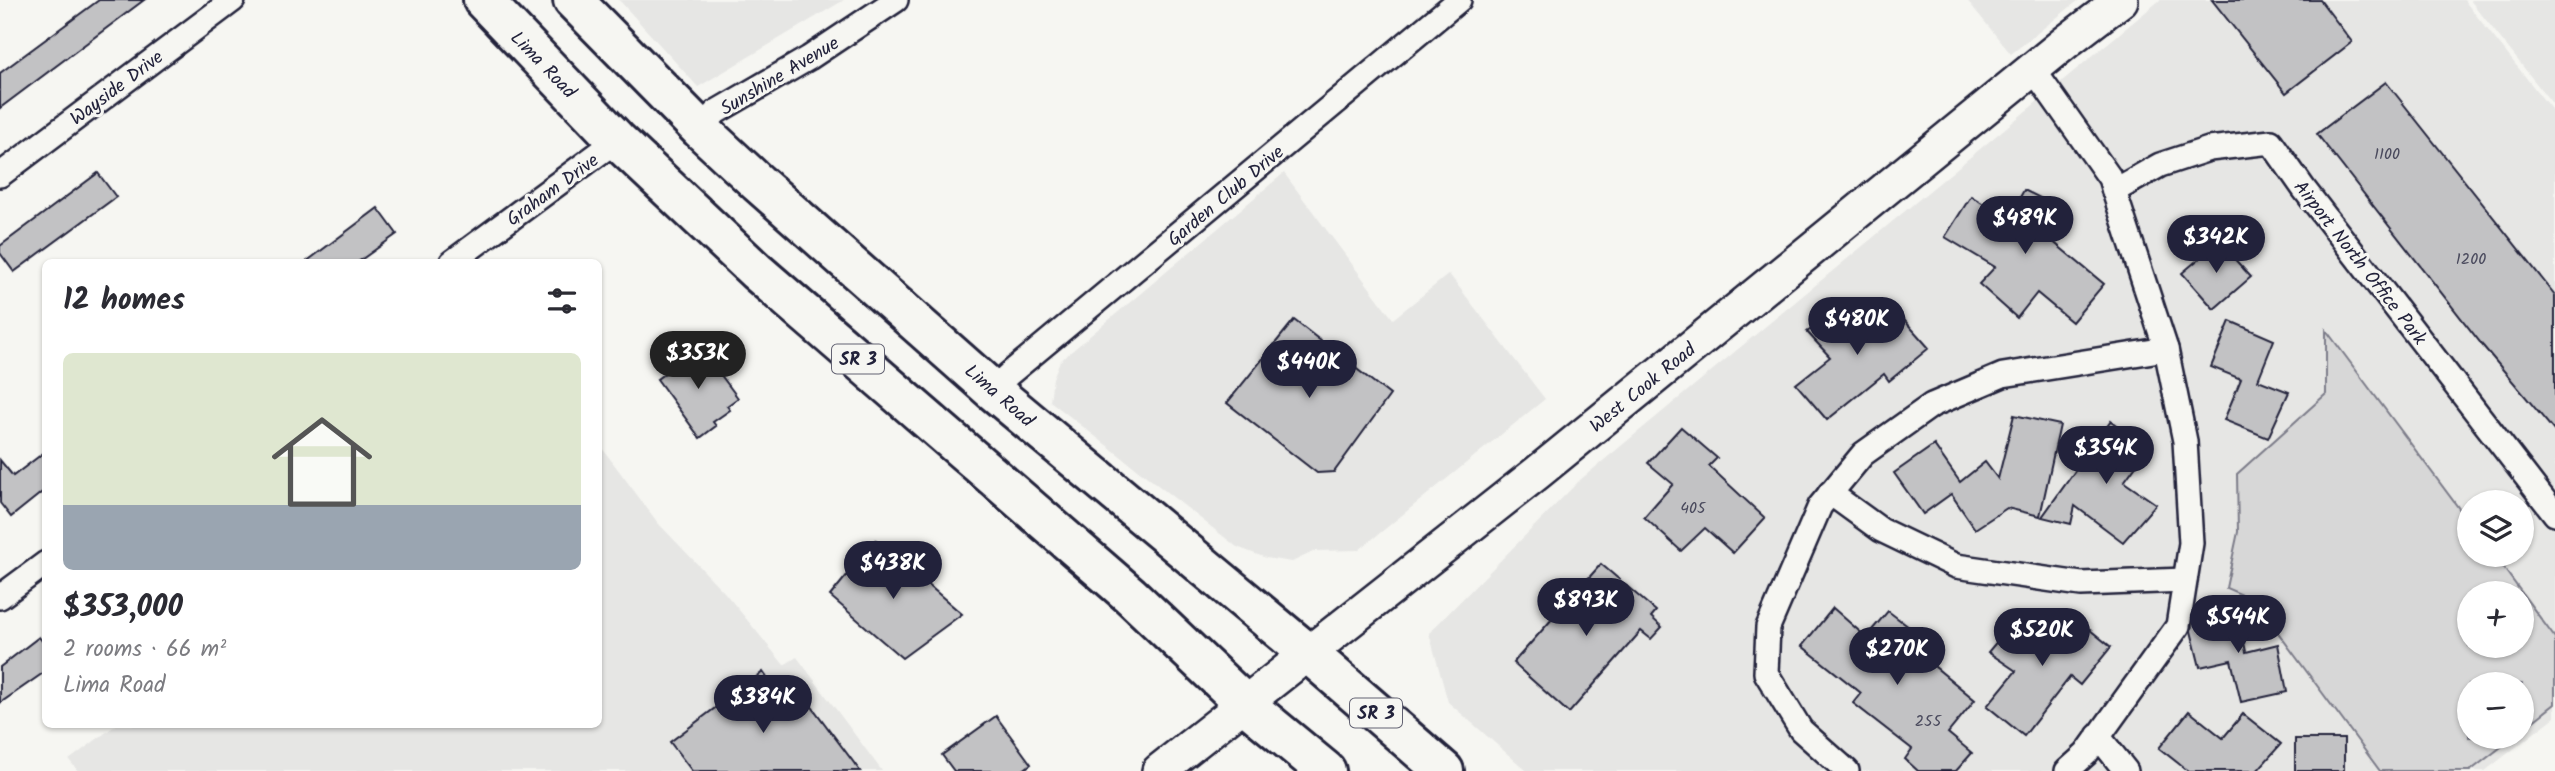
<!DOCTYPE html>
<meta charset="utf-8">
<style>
body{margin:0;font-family:Kalam,sans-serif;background:#f7f7f7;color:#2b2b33;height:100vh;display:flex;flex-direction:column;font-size:26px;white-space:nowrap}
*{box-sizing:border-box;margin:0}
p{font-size:23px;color:#7c7c81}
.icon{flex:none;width:38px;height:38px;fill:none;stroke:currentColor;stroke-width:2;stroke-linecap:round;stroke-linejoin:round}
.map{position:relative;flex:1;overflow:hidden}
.drawer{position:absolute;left:42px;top:259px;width:560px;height:469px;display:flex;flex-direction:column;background:#fff;border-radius:10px;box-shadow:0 2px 5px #0004}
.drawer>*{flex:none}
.controls{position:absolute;left:2457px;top:490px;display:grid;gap:14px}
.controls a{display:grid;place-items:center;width:77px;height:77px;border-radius:50%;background:#fff;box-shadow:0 2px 5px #0004;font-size:35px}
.price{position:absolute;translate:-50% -60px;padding:0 16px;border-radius:24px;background:#22223b;color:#fff;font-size:23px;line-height:46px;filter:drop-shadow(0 2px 4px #0008)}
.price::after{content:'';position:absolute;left:50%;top:42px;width:21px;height:16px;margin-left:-10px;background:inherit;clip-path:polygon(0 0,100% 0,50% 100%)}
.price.current{background:#222;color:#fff}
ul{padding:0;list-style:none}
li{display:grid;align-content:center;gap:14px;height:371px;padding:0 21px}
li+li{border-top:2px solid #e1e1e2}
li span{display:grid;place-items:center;height:217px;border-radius:10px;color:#555}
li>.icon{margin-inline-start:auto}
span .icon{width:126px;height:126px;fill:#fffc;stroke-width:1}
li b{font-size:30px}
h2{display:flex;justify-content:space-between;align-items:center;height:84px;padding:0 21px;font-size:30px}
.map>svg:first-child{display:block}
.built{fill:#e6e6e4;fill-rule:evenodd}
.green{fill:#d7d7d7;stroke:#7c7c89;stroke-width:2;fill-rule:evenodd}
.building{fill:#c2c2c4;stroke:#22223b;stroke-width:2}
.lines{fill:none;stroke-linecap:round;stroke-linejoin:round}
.street-casing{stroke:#22223b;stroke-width:28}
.secondary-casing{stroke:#22223b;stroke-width:38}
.highway-casing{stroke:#22223b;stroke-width:44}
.street{stroke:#f6f6f2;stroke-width:23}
.secondary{stroke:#f6f6f2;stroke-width:33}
.highway{stroke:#f6f6f2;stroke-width:38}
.labels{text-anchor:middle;stroke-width:6;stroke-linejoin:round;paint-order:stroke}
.number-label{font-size:16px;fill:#4a4a5d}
.shield{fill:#f6f6f2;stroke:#626272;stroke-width:2}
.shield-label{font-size:18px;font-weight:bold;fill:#22223b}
.street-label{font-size:19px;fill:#22223b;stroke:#f6f6f2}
</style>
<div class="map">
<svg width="2555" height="771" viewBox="0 0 2555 771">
<rect width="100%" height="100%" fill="#f6f6f2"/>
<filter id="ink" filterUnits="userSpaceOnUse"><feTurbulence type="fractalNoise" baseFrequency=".0143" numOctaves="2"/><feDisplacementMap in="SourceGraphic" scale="14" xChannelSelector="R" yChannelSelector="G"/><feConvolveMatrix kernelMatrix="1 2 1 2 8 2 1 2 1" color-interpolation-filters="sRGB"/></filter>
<g filter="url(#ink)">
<g class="built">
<path d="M619,0H844L698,87Z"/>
<path d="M1967,0H2079L2011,54Z"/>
<path d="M2160,0H2464L2555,114V717L2485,771H1527L1448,702L1429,633L1580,480ZM2469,502H2522V555H2469ZM2469,593H2522V646H2469ZM2469,684H2522V737H2469Z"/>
<path d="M2470,0H2555V107Z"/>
<path d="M1284,173L1393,319L1449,274L1545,399L1359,550L1315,551L1292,562L1266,558L1237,547L1050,401L1053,378L1060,361Z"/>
<path d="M599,444L658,523L725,593L784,665L797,657L882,771H78L69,760L116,725L598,724Z"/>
</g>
<path class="green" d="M2326,330L2469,522V555H2494L2555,638V704L2522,730V684H2469V737H2514L2470,771H2380L2254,600L2226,588L2238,532L2237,474L2326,394ZM2469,593H2522V646H2469Z"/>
<g class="building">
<path d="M99,0H144L0,108V73Z"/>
<path d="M2212,0H2320L2352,42L2286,93Z"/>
<path d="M2386,82L2555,295V432L2483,346L2317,134Z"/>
<path d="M98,173L116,197L14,272L0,253V246Z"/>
<path d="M2024,190L2068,212L2051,240L2104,284L2072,322L2037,293L2017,318L1979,284L1995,267L1945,237L1971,196L2008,219Z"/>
<path d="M378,208L397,234L358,262H306Z"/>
<path d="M2219,242L2251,277L2214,309L2182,273Z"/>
<path d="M1843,302L1873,332L1897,312L1929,348L1889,381L1884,374L1827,420L1796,384L1830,357L1807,332Z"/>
<path d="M1294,320L1390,395L1334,472L1317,473L1227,403Z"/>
<path d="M2230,321L2274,340L2258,380L2289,392L2268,438L2224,420L2241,379L2211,367Z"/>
<path d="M700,347L738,398L727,406L730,410L713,422L716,426L700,438L657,379Z"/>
<path d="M2014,415L2060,425L2040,516L2007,508L1975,529L1951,494L1923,514L1894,473L1934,445L1960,482L1985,462L1998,479Z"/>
<path d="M2111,421L2148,449L2124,482L2156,504L2123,542L2075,506L2071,524L2042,517Z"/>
<path d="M1681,427L1717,458L1709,466L1765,518L1733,553L1705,528L1681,551L1644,517L1673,484L1648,463Z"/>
<path d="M46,451V489L11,517L0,503V460L13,476Z"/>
<path d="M876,540L962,614L902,658L830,596Z"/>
<path d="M1601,564L1656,611L1651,617L1662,627L1651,639L1641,631L1569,713L1513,663Z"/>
<path d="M1833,608L1866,637L1888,611L1926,640L1917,652L1975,700L1948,733L1972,753L1956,771H1918L1905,759L1912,749L1853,703L1861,693L1802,646Z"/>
<path d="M2237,608L2246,652L2278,644L2287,692L2241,702L2231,660L2200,667L2191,631L2193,618Z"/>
<path d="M2020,614L2053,642L2074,617L2111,647L2080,685L2070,677L2024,736L1987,706L2016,671L1988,652Z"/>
<path d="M39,637L46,646V671L0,703V667Z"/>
<path d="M763,672L777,692L792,680L860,771H692L670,742Z"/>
<path d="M2189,711L2223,738L2243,714L2281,744L2257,771H2188L2159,748Z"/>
<path d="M996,716L1031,764L1022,771H954L942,755Z"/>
<rect x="2295" y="739" width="49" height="32"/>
</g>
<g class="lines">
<defs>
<g id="street">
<path d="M2033,69L2110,178L2114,191L2166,349L2185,441L2191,543L2178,626L2086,754L2067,771"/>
<path d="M700,129L716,112L809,58L896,0"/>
<path d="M0,175L233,0"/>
<path d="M2114,191L2160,165L2209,149L2271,142L2304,189L2555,514"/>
<path d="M452,262L617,140"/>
<path d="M992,390L1009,374L1459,0"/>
<path d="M1830,493L1881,530L1956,566L2081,584L2185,580"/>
<path d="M0,597L46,563"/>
<path d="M2098,736L2126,771"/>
<path d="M1847,771L1801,730L1766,673L1768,627L1820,506L1863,454L1932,405L2003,375L2166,349"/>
</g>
<path id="secondary" d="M1159,771L1537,473L2066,42L2121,0"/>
<g id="highway">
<path d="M483,0L617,140L756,271L1130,595L1245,704L1326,771"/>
<path d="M573,0L700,129L758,183L992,390L1309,654L1444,771"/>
</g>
</defs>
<use href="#street" class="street-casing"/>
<use href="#secondary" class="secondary-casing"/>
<use href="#highway" class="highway-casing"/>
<use href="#street" class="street"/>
<use href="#secondary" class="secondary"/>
<use href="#highway" class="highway"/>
</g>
</g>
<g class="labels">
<g class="number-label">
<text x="2387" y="159">1100</text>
<text x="2471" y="264">1200</text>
<text x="1693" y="513">405</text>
<text x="1928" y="726">255</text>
</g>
<g class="shield">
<rect x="832" y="344.5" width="52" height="29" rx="5"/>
<rect x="1350" y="698.5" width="52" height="29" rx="5"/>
</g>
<g class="shield-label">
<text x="858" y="365">SR 3</text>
<text x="1376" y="719">SR 3</text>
</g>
<g class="street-label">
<text transform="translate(544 64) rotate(46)" y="7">Lima Road</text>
<text transform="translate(779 75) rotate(-31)" y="7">Sunshine Avenue</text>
<text transform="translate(116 87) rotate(-37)" y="7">Wayside Drive</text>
<text transform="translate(552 189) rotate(-36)" y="7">Graham Drive</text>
<text transform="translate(1225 195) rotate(-40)" y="7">Garden Club Drive</text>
<text transform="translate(2361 262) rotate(52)" y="7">Airport North Office Park</text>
<text transform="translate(1642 387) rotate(-39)" y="7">West Cook Road</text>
<text transform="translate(1000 395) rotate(41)" y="7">Lima Road</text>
</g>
</g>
</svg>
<div class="controls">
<a><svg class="icon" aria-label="layers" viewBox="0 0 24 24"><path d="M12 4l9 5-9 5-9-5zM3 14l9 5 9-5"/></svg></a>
<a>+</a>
<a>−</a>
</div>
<b class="price" style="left:2025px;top:256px">$489K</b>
<b class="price" style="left:2216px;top:275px">$342K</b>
<b class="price" style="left:1857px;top:357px">$480K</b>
<b class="price current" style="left:698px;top:391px">$353K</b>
<b class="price" style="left:1309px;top:400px">$440K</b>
<b class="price" style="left:2106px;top:486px">$354K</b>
<b class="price" style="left:893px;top:601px">$438K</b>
<b class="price" style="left:1586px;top:638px">$893K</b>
<b class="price" style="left:2238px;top:655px">$544K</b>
<b class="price" style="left:2042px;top:668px">$520K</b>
<b class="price" style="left:1897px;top:687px">$270K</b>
<b class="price" style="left:763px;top:735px">$384K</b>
<section class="drawer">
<h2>12 homes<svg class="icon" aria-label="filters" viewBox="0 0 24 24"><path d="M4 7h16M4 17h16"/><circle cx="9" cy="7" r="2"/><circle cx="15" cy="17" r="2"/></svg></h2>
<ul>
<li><span style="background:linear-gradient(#dfe7d0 70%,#9aa5b1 0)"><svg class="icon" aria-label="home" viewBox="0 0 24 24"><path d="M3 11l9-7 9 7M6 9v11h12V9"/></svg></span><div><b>$353,000</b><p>2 rooms · 66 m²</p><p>Lima Road</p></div></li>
</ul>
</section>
</div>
